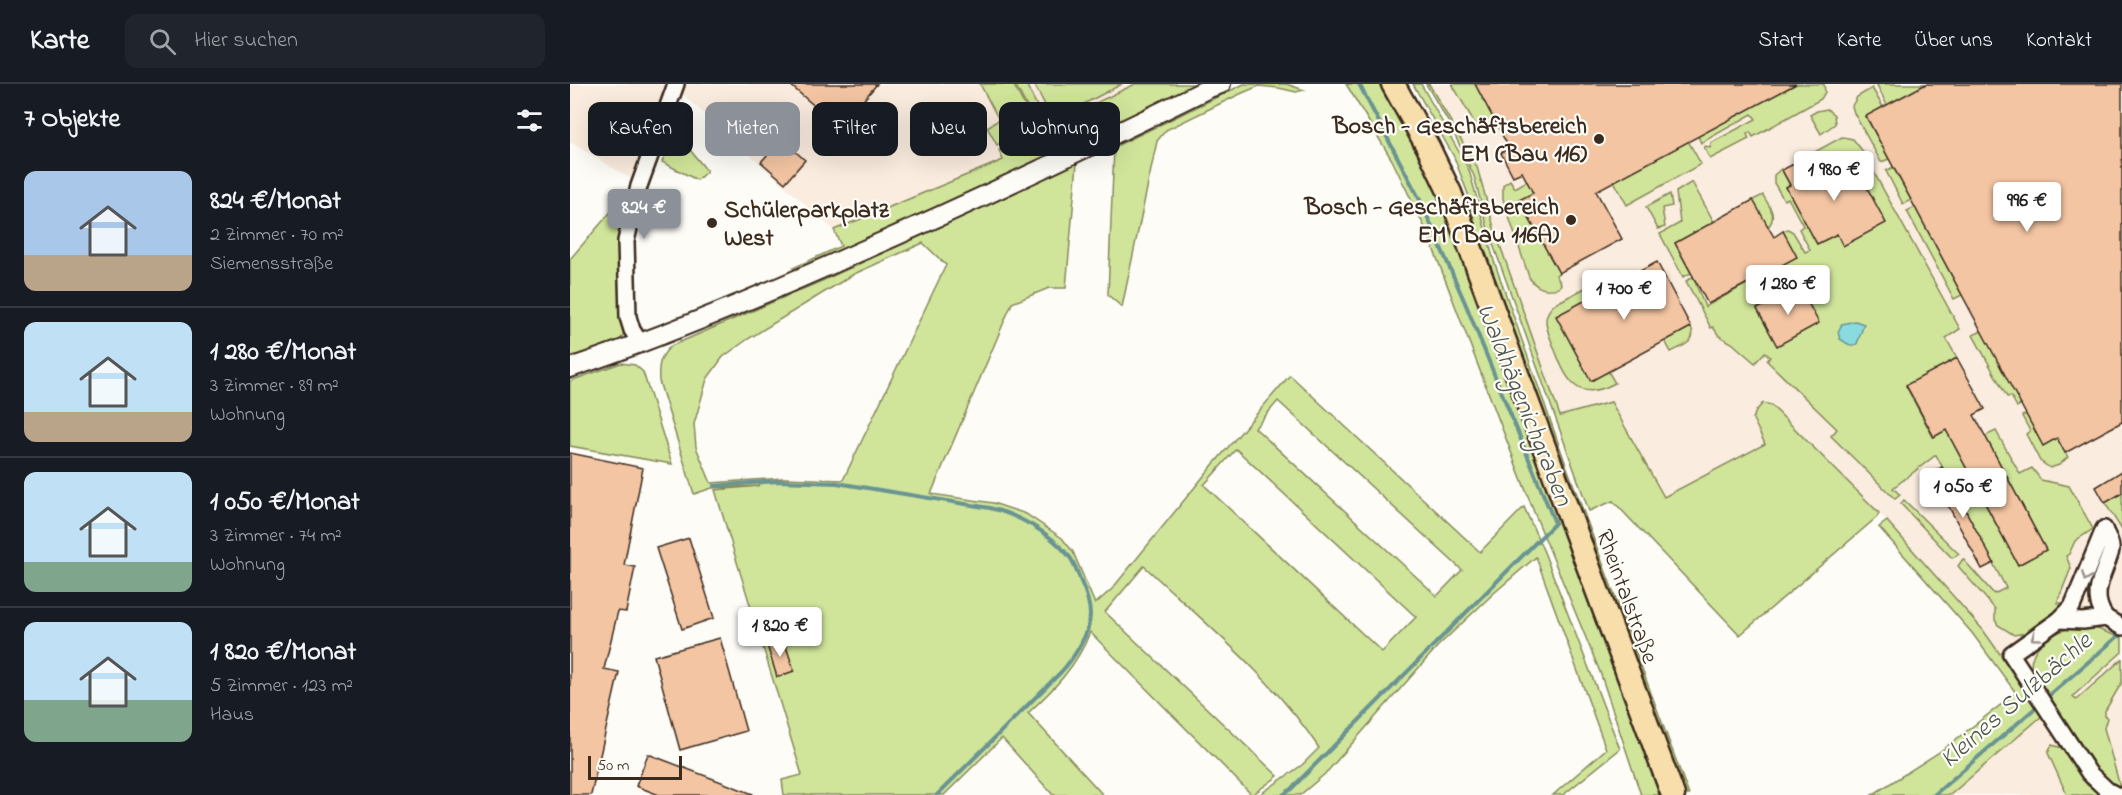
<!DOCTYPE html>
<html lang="de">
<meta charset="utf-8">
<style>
body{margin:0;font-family:"Indie Flower",sans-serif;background:#20242c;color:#f1f3f6;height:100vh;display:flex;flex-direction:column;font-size:22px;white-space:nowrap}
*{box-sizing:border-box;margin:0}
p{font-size:20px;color:#9ea1a6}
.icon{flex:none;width:33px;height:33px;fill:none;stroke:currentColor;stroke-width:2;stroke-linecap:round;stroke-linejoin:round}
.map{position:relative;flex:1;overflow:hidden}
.panel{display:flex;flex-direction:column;background:#171b24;width:570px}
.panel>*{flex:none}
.banner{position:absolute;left:18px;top:18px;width:570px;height:54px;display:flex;gap:12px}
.scale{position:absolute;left:18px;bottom:15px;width:94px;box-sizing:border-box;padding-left:6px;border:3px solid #3b2a1e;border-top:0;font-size:16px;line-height:21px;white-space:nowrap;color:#3b2a1e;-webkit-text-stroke:4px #fdfcf7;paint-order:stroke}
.price{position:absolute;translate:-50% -51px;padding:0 14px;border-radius:6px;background:#fff;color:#222;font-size:20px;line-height:39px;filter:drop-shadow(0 2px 3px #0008)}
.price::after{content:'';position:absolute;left:50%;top:36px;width:18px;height:14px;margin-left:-9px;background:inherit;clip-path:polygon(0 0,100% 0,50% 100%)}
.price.current{background:#8c9099;color:#fff}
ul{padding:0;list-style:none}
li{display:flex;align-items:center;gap:18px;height:150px;padding:0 24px}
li+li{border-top:2px solid #363941}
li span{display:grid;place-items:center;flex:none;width:168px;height:120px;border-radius:12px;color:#555}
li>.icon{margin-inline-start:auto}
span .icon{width:72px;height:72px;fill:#fffc;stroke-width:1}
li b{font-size:26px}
h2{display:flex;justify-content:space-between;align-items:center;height:72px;padding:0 24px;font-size:26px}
.tag{padding:0 21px;border-radius:12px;background:#171b24;box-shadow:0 6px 24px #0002;font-size:21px;line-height:54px}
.tag.current{background:#8c9099;color:#fff}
header{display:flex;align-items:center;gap:36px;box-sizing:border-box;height:84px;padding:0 30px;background:#171b24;border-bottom:2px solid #363941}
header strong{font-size:28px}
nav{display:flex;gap:33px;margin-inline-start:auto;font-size:21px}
.search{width:420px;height:54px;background:#20242c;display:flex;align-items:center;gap:15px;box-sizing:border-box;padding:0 21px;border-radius:12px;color:#9ea1a6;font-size:22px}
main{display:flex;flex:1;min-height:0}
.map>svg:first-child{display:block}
.built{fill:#faecde}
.green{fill:#d0e59a;stroke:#86885c;stroke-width:1.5;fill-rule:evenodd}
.water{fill:#8adbe0;stroke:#6a9492;stroke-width:1.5}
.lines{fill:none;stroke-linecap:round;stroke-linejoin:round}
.stream{stroke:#6a9492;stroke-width:4}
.building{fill:#f3c5a3;stroke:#3b2a1e;stroke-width:1.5}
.minor-casing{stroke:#3b2a1e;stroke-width:20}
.tertiary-casing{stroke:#3b2a1e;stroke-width:22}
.primary-casing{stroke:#3b2a1e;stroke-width:27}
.minor{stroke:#fdfcf7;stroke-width:15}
.tertiary{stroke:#fdfcf7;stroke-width:18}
.primary{stroke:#f8deab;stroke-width:22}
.oneway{stroke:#9c938a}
.poi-dot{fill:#3b2a1e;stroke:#fdfcf7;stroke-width:2}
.labels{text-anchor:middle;stroke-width:4.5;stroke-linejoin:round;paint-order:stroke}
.poi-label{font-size:24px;font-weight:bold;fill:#3b2a1e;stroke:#fdfcf7;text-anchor:end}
.street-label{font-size:24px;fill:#3b2a1e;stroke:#fdfcf7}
.water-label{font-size:26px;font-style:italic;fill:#4f564e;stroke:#fdfcf7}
</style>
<header>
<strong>Karte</strong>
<div class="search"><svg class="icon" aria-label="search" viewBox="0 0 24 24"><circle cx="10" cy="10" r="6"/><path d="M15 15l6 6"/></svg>Hier suchen</div>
<nav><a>Start</a><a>Karte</a><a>Über uns</a><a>Kontakt</a></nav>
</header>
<main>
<section class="panel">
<h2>7 Objekte<svg class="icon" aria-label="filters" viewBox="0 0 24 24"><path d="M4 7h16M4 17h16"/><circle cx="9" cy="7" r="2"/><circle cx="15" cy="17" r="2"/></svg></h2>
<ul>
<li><span style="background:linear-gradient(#a9c7e8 70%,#b9a48a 0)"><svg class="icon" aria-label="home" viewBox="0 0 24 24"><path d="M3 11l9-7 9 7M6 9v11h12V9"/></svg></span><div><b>824 €/Monat</b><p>2 Zimmer · 70 m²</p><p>Siemensstraße</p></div></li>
<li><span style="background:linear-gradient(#bfe0f5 75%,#b9a48a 0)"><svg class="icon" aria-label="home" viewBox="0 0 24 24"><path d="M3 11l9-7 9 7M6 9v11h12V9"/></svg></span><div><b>1 280 €/Monat</b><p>3 Zimmer · 89 m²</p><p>Wohnung</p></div></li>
<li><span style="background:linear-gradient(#bfe0f5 75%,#7fa58c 0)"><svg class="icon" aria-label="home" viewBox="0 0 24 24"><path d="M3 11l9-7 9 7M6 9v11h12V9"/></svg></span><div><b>1 050 €/Monat</b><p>3 Zimmer · 74 m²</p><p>Wohnung</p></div></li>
<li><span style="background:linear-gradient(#bfe0f5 65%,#7fa58c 0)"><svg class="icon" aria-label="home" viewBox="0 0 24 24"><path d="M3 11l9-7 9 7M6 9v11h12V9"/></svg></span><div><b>1 820 €/Monat</b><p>5 Zimmer · 123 m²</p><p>Haus</p></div></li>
</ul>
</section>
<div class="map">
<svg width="1552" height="711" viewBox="0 0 1552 711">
<rect width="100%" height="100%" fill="#fdfcf7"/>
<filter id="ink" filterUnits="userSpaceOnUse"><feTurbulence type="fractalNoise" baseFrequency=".0167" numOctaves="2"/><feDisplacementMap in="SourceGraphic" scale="12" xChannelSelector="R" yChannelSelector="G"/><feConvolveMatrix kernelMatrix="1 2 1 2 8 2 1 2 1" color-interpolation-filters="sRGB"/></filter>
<g filter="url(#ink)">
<g class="built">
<path d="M0,0H97L61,95L0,58Z"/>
<path d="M114,0H590L433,76L264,146L110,8Z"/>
<path d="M859,0H1552V711H1380L1473,631L1413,546L1306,425L1236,354L1065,440L1043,417L1019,427L990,332L925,147L907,83Z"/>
</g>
<g class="green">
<path d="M410,0H443L465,41L427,61L417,43L429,36Z"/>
<path d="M445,0H456L474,36L466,40Z"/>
<path d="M464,0H552L483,36Z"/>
<path d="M565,0H631L227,190L223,184L271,162L264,146L433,76L429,66Z"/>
<path d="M674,0H716L734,6L726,8L709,4L689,2L670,10L596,46L587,57L552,223L538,211L544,63Z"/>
<path d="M776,0H809L839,51L883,139L1092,711H1071L1030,588L964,428L857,148L822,76Z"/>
<path d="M843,0H851L899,86L924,177L995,378L1119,711H1112L911,164L898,110L884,73Z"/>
<path d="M856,0H859L907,83L925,147L990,332L1041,318L1094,413L1195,360L1183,335L1186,327L1193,319L1201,321L1309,429L1307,433L1170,551L1043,417L1019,427L919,149L904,92L880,41Z"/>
<path d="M882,0H905L925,37L913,43H907Z"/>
<path d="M1226,0H1254L1255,8L1251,15L1183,53L1180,48L1177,50L1179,55L1140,75L1134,63L1136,62L1140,64L1141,59L1186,35L1182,30L1131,59L1128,52Z"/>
<path d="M1308,0H1356L1317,21L1307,1Z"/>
<path d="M1302,4L1313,23L1296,33L1319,75L1311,78L1284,29L1282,22L1287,13Z"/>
<path d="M1257,25L1264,31L1265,40L1251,50L1240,31L1247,27Z"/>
<path d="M104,46L137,87L127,96L92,78Z"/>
<path d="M1272,53L1283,55L1291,65L1390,245L1376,254L1387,274L1336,302L1363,353L1376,346L1448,481L1476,466L1415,352L1426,347L1450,390L1462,384L1471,396L1499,402L1523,445L1505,457L1499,470L1496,472L1501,484L1487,519H1496L1460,548L1444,551L1428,541L1425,536V525L1388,482L1393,475L1424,510L1436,504L1366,371L1323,404L1330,411L1325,415L1261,352L1267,345L1197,277L1200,273L1195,268L1185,279L1162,259L1149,252L1143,243L1141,244L1116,197L1123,193L1135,223L1226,173L1213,147L1218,145L1223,148L1235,168L1240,166L1229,145L1233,142L1218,114L1214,116L1204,99V91L1211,85L1220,101L1216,103L1247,160L1267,150L1273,161L1252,90L1241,70Z"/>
<path d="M1118,57L1131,80L1057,121L1044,97Z"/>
<path d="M507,79L496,204H479L442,219L361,410L423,419L456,430L492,454L503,468L525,520L542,505L642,382L720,291L910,468L954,423L974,468L1050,665L993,711H983L1036,665L966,473L924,509L868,562L756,689L730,711H689L732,681L749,664C703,594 635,539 574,482L535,528L708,692L682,711L520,548C507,582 484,605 458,629L533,711H483L432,654L374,711H214L212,696L232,691L145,406L189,402L142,404L124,410L89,297C88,282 89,273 101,262L254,196ZM353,159L376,181L273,396L213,394L141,399L126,363L124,340L137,295L153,273L178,255L284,190ZM708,317L892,486L867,512L685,344ZM666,365L846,533L812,568L634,401Z"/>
<path d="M1323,83L1341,116L1333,120L1316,87Z"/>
<path d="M940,96L945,104L957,97L963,109L950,117L989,189L986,191L991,200L989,204C976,207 966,205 959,193L933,115V101Z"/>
<path d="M1122,98L1144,138L1105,159L1121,189L1113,193L1090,150L1110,139L1106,108Z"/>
<path d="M58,108H62L54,249L50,257L0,277V175Z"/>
<path d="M1100,110L1102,122L1092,124L1095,143L1088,145L1076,123Z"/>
<path d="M1193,111C1199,122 1208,132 1198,143L1183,116Z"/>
<path d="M1345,123L1392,211L1384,215L1337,127Z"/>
<path d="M1032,195L1042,202L987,232L1020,296L1038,287L1045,299C1008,319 997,298 985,266C982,257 975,245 976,235C977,228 980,224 985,220Z"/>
<path d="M1121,243C1128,258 1112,262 1101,268L1095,257Z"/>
<path d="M1412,247L1451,320L1447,323L1441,312L1437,313L1403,251Z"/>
<path d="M51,279L65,281L73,288L102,380L0,362V297Z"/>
<path d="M1456,330L1473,361L1487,354L1498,373L1489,381L1480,384L1470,377L1456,350L1460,347L1452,332Z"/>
<path d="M1552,409V446L1535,419Z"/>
<path d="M1334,416L1389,470L1382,474L1331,420Z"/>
<path d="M1317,437L1413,546L1473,631L1380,711H1302L1368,669L1446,609L1402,549L1309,443Z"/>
<path d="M1506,542L1522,543L1552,554V568L1503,612L1506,616L1552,575V598L1535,627V632L1537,634L1534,644L1550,703L1543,701L1521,680L1461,584C1460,559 1485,548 1506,542Z"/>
<path d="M1482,661L1495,665L1517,701L1532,711H1497L1478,669Z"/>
</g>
<path class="water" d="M1285,237L1294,240L1287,260L1281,262L1270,255L1268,248L1272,240Z"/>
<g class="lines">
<g class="stream">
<path d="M144,402L208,397L267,399L420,424C448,431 479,448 498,471C505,478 508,491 512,500C516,509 520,522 520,531C520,550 503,575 491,588L367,711"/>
<path d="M1475,615L1552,549"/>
<path d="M713,711L720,706L985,439L896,221L851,118L789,0"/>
<path d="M1364,711L1470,620"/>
</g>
</g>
<g class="building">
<path d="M219,0H307L270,44Z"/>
<path d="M905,0H1226L1026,107L1052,155L989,189L949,116L963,109L952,88L943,92L931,69L939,64Z"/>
<path d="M1356,0H1552V338L1495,369L1487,354L1473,362L1296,32Z"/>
<path d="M211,55L235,76L215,99L191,78Z"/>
<path d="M1281,74L1316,139L1273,162L1267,150L1247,160L1216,103L1220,101L1212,86L1233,75L1241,90L1250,85L1252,90Z"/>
<path d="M1183,116L1204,153L1213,147L1227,173L1138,220L1105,159Z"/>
<path d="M1087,178L1121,243L1021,297L986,232Z"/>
<path d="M1229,202L1249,239L1207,262L1187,225Z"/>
<path d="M1387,274L1415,325L1404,331L1476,466L1448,481L1376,346L1364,353L1336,301Z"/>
<path d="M0,369L73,384L54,481L65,483L56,528L48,527L34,585L49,588L21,711H0Z"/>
<path d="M1372,383L1424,479L1412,485L1361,389Z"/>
<path d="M1552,387V409L1535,419L1526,403Z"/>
<path d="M119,454L144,534L112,545L86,464Z"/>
<path d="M150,554L176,647L110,666L84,572Z"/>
<path d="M214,556L224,587L207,593L197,561Z"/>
<path d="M78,670L183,710V711H89L66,702Z"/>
</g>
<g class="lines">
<defs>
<g id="minor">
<path d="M71,260L62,246L58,233L56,157L69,102L106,0"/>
<path d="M1534,445L1502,523L1489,536L1441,570L1519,689L1537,706L1546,711"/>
<path d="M1534,445C1536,451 1541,457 1541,463C1542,467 1539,472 1538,476C1530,497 1521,514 1536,534"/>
<path d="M1489,536L1513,537L1536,534L1552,543"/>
</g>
<path id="tertiary" d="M0,284C95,252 186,214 278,173C399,120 520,63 639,4L651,0"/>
<path id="primary" d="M823,0L858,63L880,109L1103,711"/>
</defs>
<use href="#minor" class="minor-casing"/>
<use href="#tertiary" class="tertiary-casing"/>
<use href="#primary" class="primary-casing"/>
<use href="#minor" class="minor"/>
<use href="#tertiary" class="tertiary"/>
<use href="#primary" class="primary"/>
</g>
<defs><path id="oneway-chevron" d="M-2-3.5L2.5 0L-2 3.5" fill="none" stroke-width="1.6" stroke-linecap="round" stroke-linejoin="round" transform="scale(1.5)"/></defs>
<g class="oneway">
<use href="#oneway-chevron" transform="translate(1516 493) rotate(112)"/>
<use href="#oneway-chevron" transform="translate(1465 553) rotate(144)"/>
</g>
</g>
<g class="poi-dot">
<circle cx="1029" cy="55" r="6"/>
<circle cx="1001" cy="136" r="6"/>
<circle cx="142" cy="139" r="6"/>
</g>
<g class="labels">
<g class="poi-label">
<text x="1017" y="49">Bosch - Geschäftsbereich<tspan x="1017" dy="28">EM (Bau 116)</tspan></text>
<text x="989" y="130">Bosch - Geschäftsbereich<tspan x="989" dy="28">EM (Bau 116A)</tspan></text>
<text x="154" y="133" text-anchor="start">Schülerparkplatz<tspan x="154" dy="28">West</tspan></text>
</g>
<g class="street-label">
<text transform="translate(1058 512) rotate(70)" y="8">Rheintalstraße</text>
</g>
<g class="water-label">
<text transform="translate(956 320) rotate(68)" y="9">Waldhägenichgraben</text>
<text transform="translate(1445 615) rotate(-41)" y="9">Kleines Sulzbächle</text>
</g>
</g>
</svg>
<div class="scale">50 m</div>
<b class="price" style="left:1264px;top:118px">1 980 €</b>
<b class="price" style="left:1457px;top:149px">996 €</b>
<b class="price current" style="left:74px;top:156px">824 €</b>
<b class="price" style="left:1218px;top:232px">1 280 €</b>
<b class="price" style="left:1054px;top:237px">1 700 €</b>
<b class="price" style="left:1393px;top:435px">1 050 €</b>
<b class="price" style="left:210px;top:574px">1 820 €</b>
<div class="banner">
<a class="tag">Kaufen</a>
<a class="tag current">Mieten</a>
<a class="tag">Filter</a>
<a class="tag">Neu</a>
<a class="tag">Wohnung</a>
</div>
</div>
</main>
